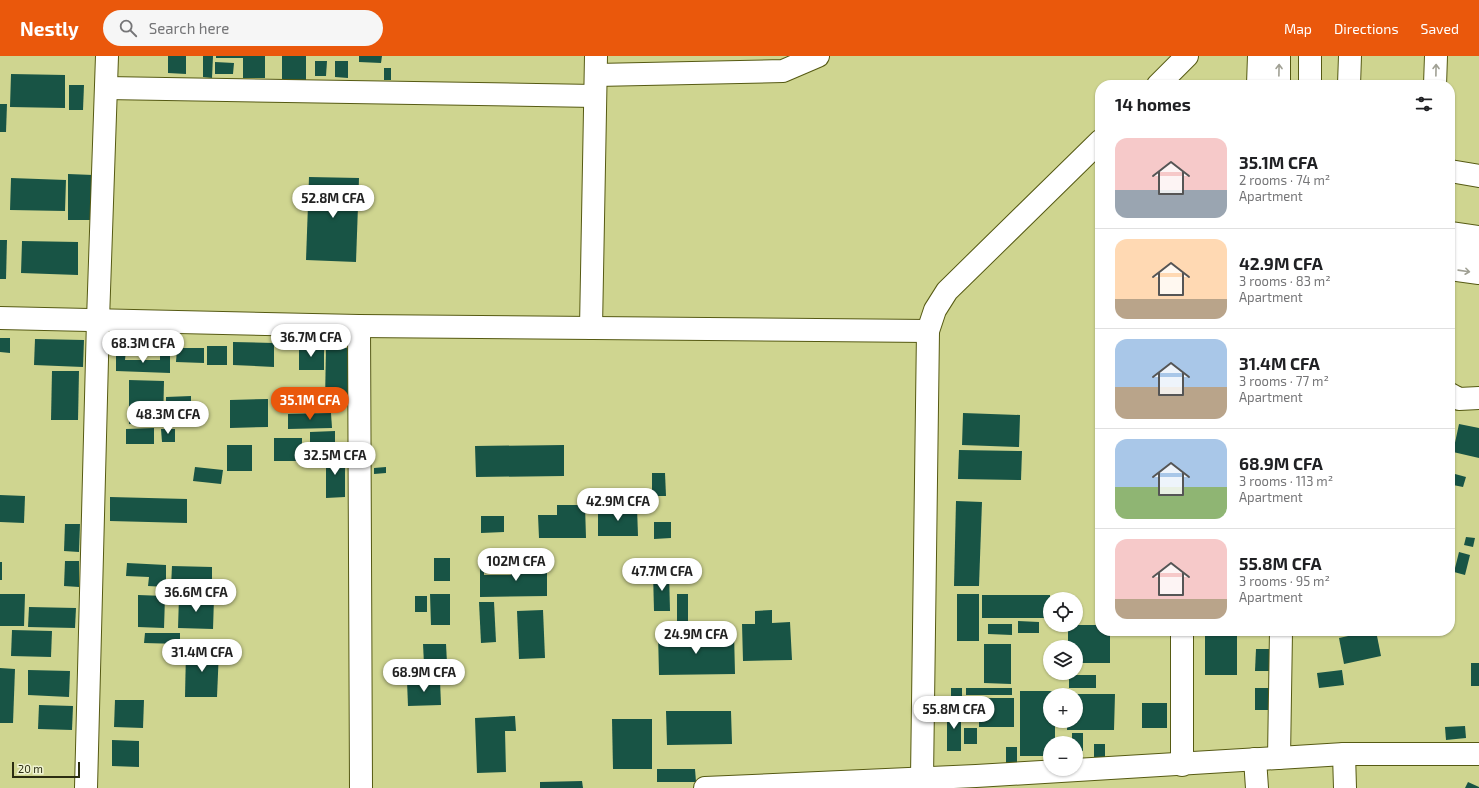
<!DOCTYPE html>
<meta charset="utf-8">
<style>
body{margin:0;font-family:"Exo 2",sans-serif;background:#f6f6f6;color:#202124;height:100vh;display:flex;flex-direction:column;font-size:15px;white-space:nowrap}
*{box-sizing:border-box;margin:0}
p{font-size:13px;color:#757577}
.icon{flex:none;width:22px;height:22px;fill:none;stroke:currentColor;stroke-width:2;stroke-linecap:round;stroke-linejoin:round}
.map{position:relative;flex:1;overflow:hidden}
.panel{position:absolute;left:1095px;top:24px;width:360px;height:556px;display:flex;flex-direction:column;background:#fff;border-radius:16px;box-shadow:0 1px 3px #0004}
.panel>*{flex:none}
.tools{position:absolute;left:1043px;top:536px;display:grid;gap:8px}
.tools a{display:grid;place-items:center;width:40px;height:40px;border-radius:50%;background:#fff;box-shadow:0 1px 3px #0004;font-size:20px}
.scale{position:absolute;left:12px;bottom:10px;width:68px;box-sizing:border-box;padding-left:4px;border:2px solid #2b2d11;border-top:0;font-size:11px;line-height:14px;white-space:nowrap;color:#2b2d11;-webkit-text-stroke:3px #eff3d1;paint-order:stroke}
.price{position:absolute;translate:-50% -34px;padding:0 9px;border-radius:14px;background:#fff;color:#222;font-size:13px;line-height:26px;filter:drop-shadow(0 1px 2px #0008)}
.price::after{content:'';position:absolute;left:50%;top:24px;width:12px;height:9px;margin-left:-6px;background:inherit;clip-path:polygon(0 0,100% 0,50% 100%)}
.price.current{background:#ea580c;color:#fff}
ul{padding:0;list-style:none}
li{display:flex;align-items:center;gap:12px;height:100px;padding:0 20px}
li+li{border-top:1px solid #e0e0e0}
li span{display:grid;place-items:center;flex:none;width:112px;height:80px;border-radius:12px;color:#555}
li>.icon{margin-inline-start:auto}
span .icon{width:48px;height:48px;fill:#fffc;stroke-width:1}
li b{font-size:17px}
h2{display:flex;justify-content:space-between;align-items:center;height:48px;padding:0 20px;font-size:17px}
header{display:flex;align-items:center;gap:24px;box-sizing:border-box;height:56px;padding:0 20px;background:#ea580c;color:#fff}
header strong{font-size:19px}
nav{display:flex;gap:22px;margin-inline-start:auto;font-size:14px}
.search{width:280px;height:36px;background:#f6f6f6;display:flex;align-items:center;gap:10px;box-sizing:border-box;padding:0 14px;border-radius:22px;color:#757577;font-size:15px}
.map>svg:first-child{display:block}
.building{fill:#185445}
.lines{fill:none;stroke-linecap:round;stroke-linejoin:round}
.minor-casing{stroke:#565a13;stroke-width:24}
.minor{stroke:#fff;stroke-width:22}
.oneway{stroke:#a0a094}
</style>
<header>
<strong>Nestly</strong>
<div class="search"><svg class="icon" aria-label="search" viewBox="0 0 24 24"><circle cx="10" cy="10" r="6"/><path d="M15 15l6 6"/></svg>Search here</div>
<nav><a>Map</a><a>Directions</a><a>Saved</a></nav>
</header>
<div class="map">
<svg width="1479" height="732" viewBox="0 0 1479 732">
<rect width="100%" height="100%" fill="#cfd590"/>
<g class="building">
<path d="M168,0H186V18L168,17Z"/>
<path d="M203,0H213L212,22L203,21Z"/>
<path d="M216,0H265V22H243V2H216Z"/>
<rect x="282" y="0" width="24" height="26"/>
<path d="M359,0H382L381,7L359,6Z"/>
<path d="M315,5H327L326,20H315Z"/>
<path d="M335,5H348V22L335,21Z"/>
<path d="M215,6L234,7L233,18H215Z"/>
<rect x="384" y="12" width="7" height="12"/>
<path d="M11,18L65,19V52L10,51Z"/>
<path d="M69,29H84L83,54H69Z"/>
<path d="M0,48H7L6,76H0Z"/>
<path d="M68,118L93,119L92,164H68Z"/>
<path d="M309,121L359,122L356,206L306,204Z"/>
<path d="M11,122L66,124L65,155L10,154Z"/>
<path d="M0,184H7L6,223H0Z"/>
<path d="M22,185L78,186V219L21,217Z"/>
<path d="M0,282H10V297L0,296Z"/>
<path d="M35,283L84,284L83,311L34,309Z"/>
<path d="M233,286L274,287V311L233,309Z"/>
<path d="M299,289L324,290V314H299Z"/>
<rect x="207" y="290" width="20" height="19"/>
<path d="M177,292H204V307L176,306Z"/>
<path d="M326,292H351L350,346L325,345Z"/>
<path d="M116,294H126L125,304H160V295H170V317L116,315Z"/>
<path d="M52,315H79L78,364H51Z"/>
<path d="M129,324L164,325L163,368H129Z"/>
<path d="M191,340V367H166V341Z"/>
<path d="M268,343V371L230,372V344Z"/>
<path d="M331,357L332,372L288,373V358Z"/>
<path d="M963,357L1020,359L1019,391L962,389Z"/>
<path d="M1459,368L1479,372V402L1453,396Z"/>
<path d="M154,372V388H126V373Z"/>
<path d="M161,373H175V386H162Z"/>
<path d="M335,375V392H310V376Z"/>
<rect x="274" y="382" width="28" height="23"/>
<rect x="227" y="389" width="25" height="26"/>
<path d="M564,389V420L476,421L475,390Z"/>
<path d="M959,394L1022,395L1021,424L958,423Z"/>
<path d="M326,399H345V441L326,442Z"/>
<path d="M195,411L223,414L221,428L193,425Z"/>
<path d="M386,411V417L374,418V412Z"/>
<path d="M652,417H665L666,440H652Z"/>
<path d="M1455,418L1466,421L1463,431L1453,429Z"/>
<path d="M0,439L25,440L24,467L0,466Z"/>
<path d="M110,441L187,443V467L110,465Z"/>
<path d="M956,445L982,446L979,530H954Z"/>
<path d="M557,449H585L586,482H539L538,459H557Z"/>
<path d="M598,451H637L638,480H598Z"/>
<path d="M481,460H504V476L481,477Z"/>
<path d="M654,466H671V482L654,483Z"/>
<path d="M65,468H80L79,496L64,495Z"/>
<path d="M1466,481L1475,482L1473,491L1464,489Z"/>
<path d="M1459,496L1470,499L1465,519L1454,516Z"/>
<rect x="434" y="502" width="16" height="23"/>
<path d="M65,505H79V531L64,530Z"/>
<rect x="0" y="506" width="2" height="18"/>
<path d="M127,507L166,509V531L148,530L149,521L126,520Z"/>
<path d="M510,509H547V540L480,541V510H484V519H511Z"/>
<path d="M172,510L212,511V532L171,531Z"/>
<path d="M653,516H669L670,555H654Z"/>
<path d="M0,538H25L24,570H0Z"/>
<path d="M430,538H450V569H431Z"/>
<rect x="677" y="538" width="11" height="28"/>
<rect x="957" y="538" width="22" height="47"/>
<path d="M138,539L165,540L164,572L138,571Z"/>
<rect x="982" y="539" width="68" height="23"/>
<rect x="415" y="540" width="12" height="16"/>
<path d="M179,541L214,542L213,573L178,572Z"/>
<path d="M479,546H494L496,586L481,587Z"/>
<path d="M29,551L76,552L75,572L28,571Z"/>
<path d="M543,554L545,602L519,603L517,555Z"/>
<path d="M772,554V567L790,566L792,604L743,605L742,568H755V555Z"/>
<path d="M1018,565L1039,566V577H1018Z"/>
<path d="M988,568H1012V579L988,578Z"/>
<path d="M1068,569H1100V575H1110V607H1076V591H1068Z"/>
<path d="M12,574L52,575L51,601L11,600Z"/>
<rect x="1205" y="575" width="32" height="44"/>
<path d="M1371,575H1376L1381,600L1344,608L1339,582Z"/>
<path d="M689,576V587L720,586V576H734L735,618L659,619L658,577Z"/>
<path d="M145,577H180V588L144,587Z"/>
<path d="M423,588H446L447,607L424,608Z"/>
<path d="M984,588H1011V628L984,627Z"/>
<path d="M1256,593H1272V615H1255Z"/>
<path d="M186,594H219L217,641H185Z"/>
<rect x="1471" y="607" width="8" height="23"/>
<path d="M0,612L15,613L13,667H0Z"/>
<path d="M28,614L70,615L69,641L28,639Z"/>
<path d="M1342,614L1344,629L1319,632L1317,617Z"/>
<rect x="1069" y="619" width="27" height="13"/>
<path d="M440,624L441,649L408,650L407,625Z"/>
<rect x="951" y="632" width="11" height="9"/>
<rect x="966" y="632" width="46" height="7"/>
<rect x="1255" y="632" width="14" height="22"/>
<path d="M1020,635H1055V639H1050V665H1055V687H1050V700H1020Z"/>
<path d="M1067,638H1115L1114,674H1067V665H1076V639Z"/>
<path d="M966,642H1014V671H979V663H966Z"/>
<path d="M115,644H144L143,672L114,671Z"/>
<rect x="1142" y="647" width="25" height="25"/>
<path d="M39,649L73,650L72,674L38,673Z"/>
<rect x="947" y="653" width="14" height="42"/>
<path d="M666,655H731L732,688L667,689Z"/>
<path d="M515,660L516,675H505L506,716L477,717L475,662Z"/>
<path d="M612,663H652V713H613Z"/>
<path d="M1465,670L1466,682L1446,684L1445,671Z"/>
<rect x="964" y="672" width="13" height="16"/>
<path d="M1072,677H1083V695H1076V687H1072Z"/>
<path d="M112,684L139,685V711L112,710Z"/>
<rect x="1094" y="688" width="11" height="14"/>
<rect x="1006" y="691" width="11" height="18"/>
<rect x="1076" y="700" width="5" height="14"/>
<path d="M657,713H695L696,726H657Z"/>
<path d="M582,725L583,732H540V726Z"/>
<path d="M1468,726L1479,731V732H1465Z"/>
</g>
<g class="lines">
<defs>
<g id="minor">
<path d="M596,19L783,15L818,0"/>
<path d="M1158,29L1187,0"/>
<path d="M1258,29L1259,0"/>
<path d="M1279,29V0"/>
<path d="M1310,29V0"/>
<path d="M1349,29L1350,0"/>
<path d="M1435,29L1436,0"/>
<path d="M106,32L595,40"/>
<path d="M1450,115L1479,120"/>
<path d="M1450,177L1479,181"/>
<path d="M1450,193L1479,197"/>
<path d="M1450,213L1479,217"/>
<path d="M0,262L359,270L928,275"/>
<path d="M359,270L361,732"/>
<path d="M591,272L596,0"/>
<path d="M1450,338L1459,343L1479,342"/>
<path d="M1182,575V709"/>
<path d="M1344,698L1345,732"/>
<path d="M1279,702L1281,575"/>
<path d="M1255,703L1257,732"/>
<path d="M922,722L928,275L935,254L947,235L1100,85"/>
<path d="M86,732L98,264L107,0"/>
<path d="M705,732L976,720L1344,698H1479"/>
</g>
</defs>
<use href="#minor" class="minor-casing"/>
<use href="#minor" class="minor"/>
</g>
<defs><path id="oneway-shaft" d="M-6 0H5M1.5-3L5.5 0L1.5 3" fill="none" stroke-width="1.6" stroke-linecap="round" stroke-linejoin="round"/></defs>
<g class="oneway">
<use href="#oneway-shaft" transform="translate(1279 14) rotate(-89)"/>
<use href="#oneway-shaft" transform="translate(1436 14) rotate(-89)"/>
<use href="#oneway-shaft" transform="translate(1464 215) rotate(8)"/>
</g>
</svg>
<div class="tools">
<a><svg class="icon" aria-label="locate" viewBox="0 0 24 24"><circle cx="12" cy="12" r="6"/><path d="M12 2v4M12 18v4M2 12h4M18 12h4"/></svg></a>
<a><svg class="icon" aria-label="layers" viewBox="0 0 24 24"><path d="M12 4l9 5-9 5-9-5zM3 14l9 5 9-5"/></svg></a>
<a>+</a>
<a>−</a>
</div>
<div class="scale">20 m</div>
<b class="price" style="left:333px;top:163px">52.8M CFA</b>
<b class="price" style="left:311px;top:302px">36.7M CFA</b>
<b class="price" style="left:143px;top:308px">68.3M CFA</b>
<b class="price current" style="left:310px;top:365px">35.1M CFA</b>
<b class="price" style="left:168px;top:379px">48.3M CFA</b>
<b class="price" style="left:335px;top:420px">32.5M CFA</b>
<b class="price" style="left:618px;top:466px">42.9M CFA</b>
<b class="price" style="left:516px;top:526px">102M CFA</b>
<b class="price" style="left:662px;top:536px">47.7M CFA</b>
<b class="price" style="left:196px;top:557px">36.6M CFA</b>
<b class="price" style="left:696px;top:599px">24.9M CFA</b>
<b class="price" style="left:202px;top:617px">31.4M CFA</b>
<b class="price" style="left:424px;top:637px">68.9M CFA</b>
<b class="price" style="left:954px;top:674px">55.8M CFA</b>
<section class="panel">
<h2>14 homes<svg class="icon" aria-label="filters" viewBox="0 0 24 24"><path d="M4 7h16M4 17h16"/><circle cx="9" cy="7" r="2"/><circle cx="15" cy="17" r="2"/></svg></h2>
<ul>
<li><span style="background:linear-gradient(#f6c9c9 65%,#9aa5b1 0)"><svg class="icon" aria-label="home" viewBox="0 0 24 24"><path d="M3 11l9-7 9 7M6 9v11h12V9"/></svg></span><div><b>35.1M CFA</b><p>2 rooms · 74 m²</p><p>Apartment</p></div></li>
<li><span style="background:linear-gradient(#ffd9b3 75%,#b9a48a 0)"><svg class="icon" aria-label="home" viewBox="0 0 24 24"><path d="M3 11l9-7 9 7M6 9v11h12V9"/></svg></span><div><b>42.9M CFA</b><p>3 rooms · 83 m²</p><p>Apartment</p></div></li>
<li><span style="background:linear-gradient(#a9c7e8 60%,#b9a48a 0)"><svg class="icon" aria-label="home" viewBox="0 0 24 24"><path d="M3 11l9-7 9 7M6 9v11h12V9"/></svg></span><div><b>31.4M CFA</b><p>3 rooms · 77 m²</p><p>Apartment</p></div></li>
<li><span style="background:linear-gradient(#a9c7e8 60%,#8fb573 0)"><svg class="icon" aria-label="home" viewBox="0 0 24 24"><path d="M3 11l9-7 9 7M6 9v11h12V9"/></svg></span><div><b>68.9M CFA</b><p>3 rooms · 113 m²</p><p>Apartment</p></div></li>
<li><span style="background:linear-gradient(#f6c9c9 75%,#b9a48a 0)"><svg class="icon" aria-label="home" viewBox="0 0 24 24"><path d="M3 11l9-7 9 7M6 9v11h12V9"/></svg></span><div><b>55.8M CFA</b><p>3 rooms · 95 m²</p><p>Apartment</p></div></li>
</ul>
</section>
</div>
